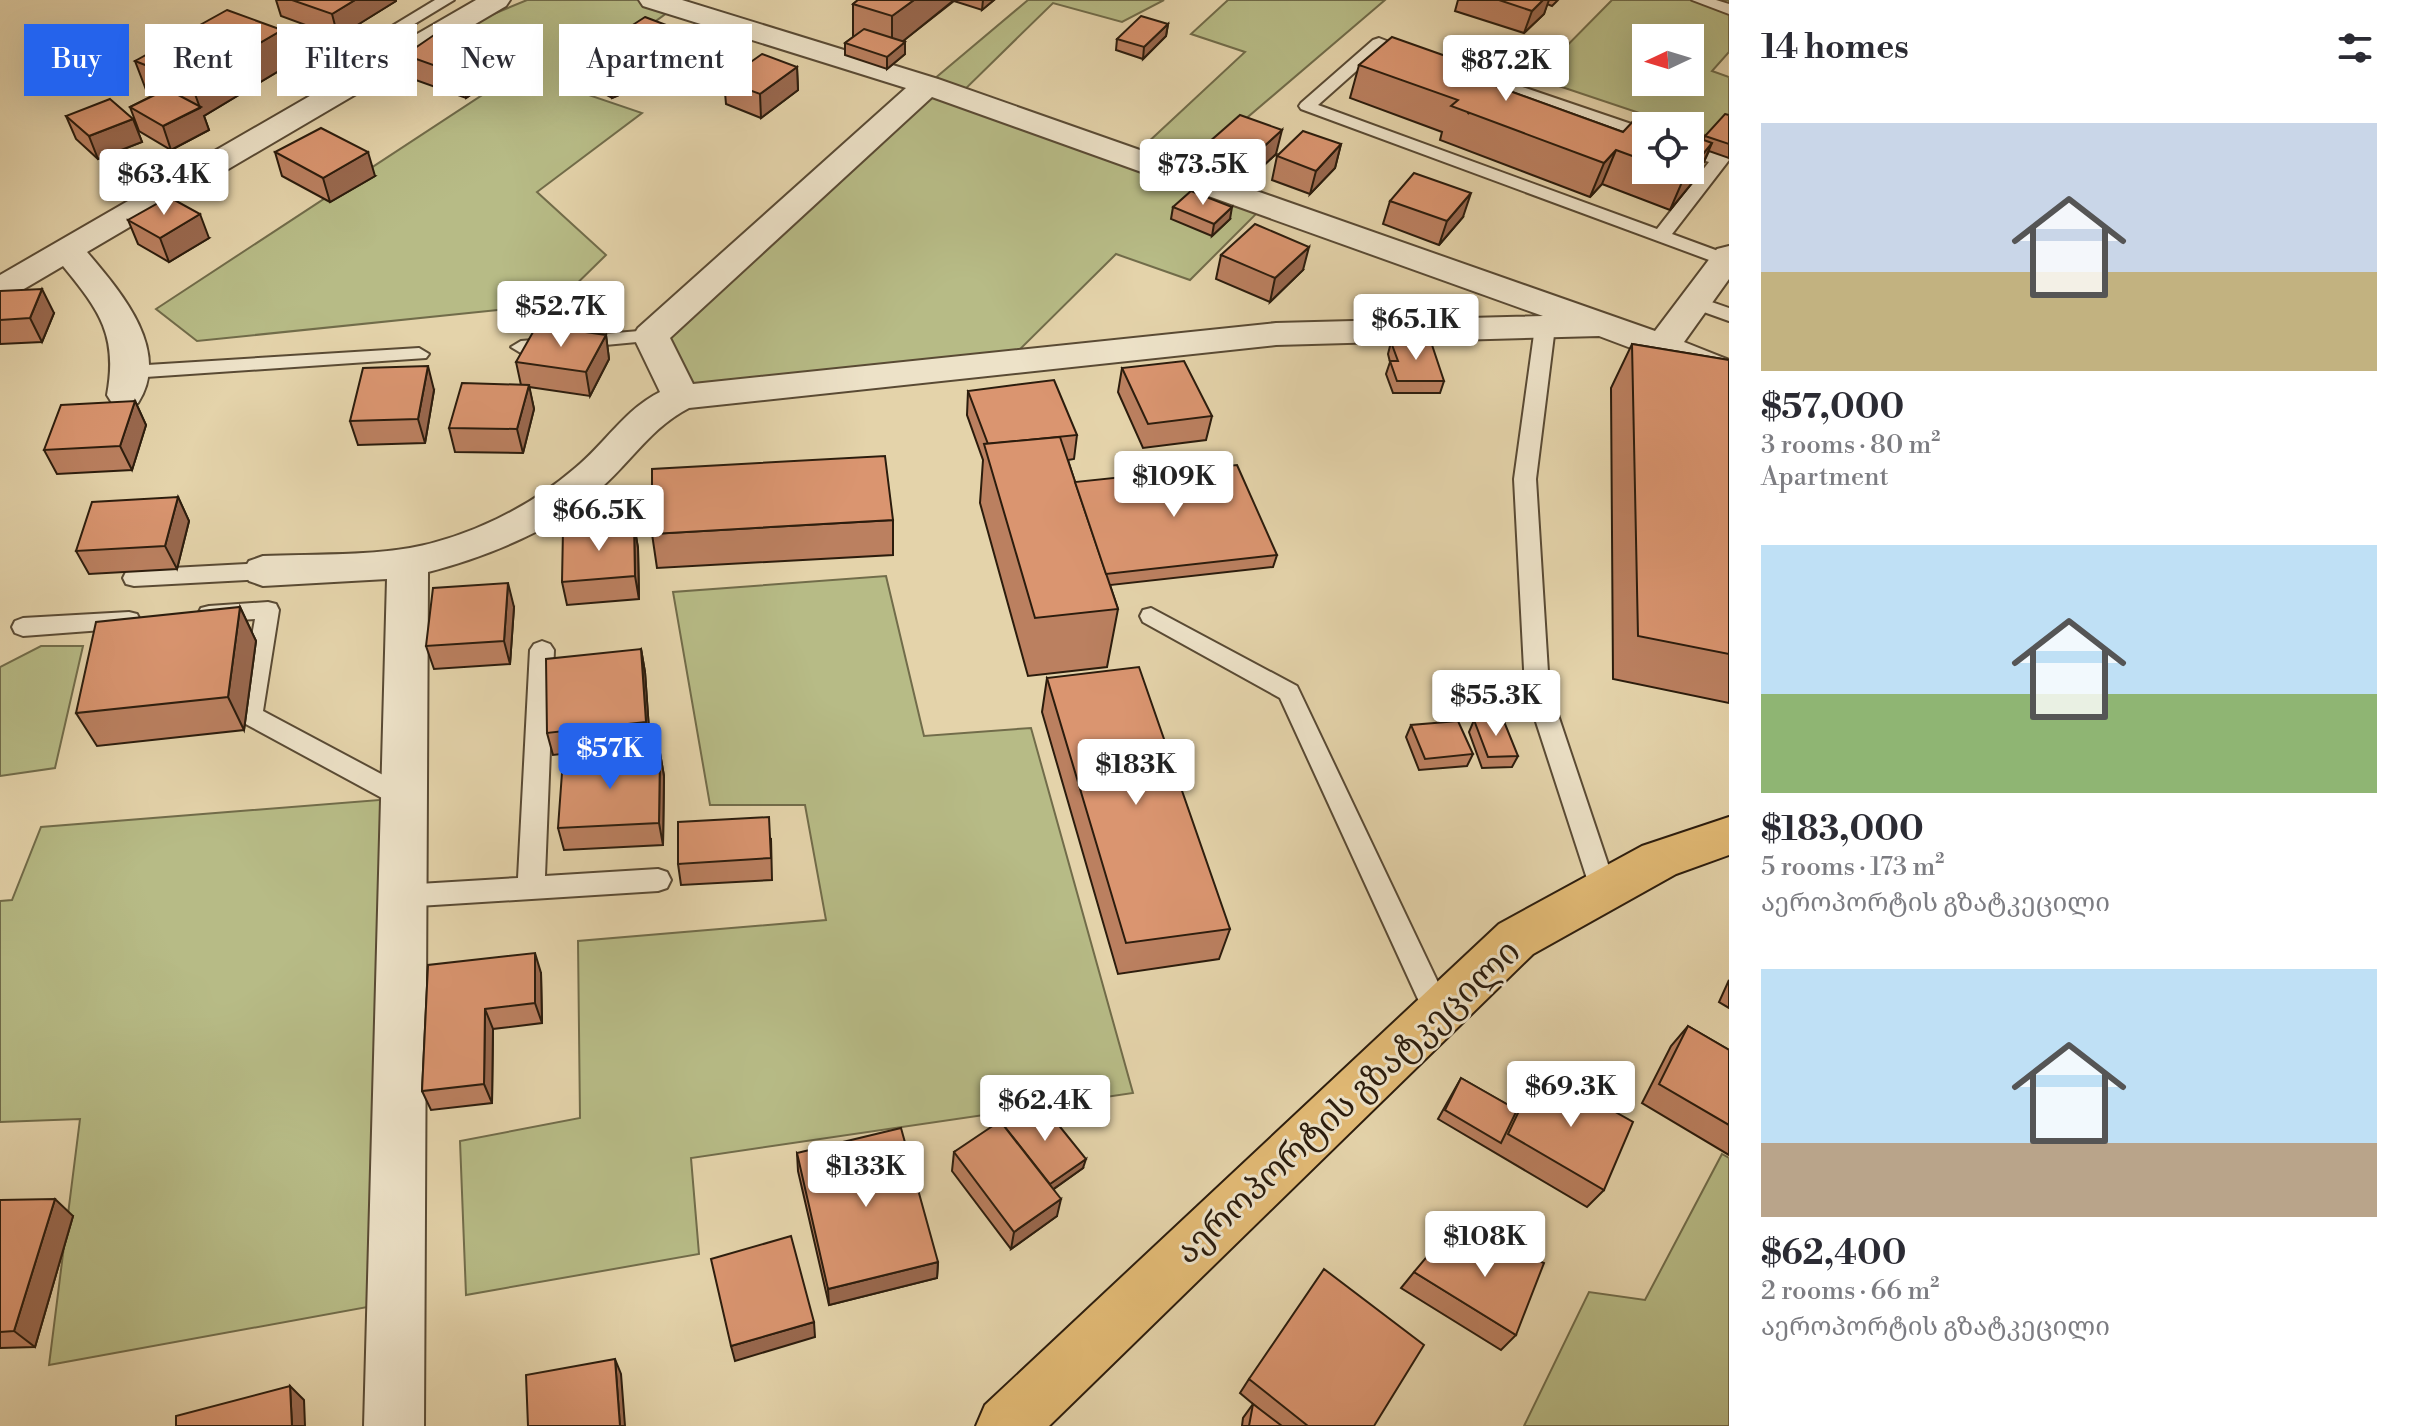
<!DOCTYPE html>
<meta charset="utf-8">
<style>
body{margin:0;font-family:"Libre Bodoni","Noto Serif Georgian",serif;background:#f2f2f3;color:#2b2b33;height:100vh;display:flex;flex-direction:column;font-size:30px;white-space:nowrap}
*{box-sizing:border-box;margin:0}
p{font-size:26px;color:#7c7c81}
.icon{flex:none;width:44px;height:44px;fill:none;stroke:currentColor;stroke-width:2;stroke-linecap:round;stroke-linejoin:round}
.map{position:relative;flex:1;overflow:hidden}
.sheet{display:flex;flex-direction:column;background:#fff;width:680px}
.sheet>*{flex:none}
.top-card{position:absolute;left:24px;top:24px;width:760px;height:72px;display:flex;gap:16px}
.needle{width:52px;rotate:266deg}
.tools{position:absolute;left:1632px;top:24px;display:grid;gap:16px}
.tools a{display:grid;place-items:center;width:72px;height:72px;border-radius:0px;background:#fff;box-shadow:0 8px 32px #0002;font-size:40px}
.price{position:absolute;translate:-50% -68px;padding:0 18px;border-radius:8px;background:#fff;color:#222;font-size:26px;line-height:52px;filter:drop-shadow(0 2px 4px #0008)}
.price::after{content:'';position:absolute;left:50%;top:48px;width:24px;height:18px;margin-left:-12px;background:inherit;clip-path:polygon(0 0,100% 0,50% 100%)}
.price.on{background:#2563eb;color:#fff}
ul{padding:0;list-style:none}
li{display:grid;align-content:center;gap:16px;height:424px;padding:0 32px}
li span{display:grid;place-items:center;height:248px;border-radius:0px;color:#555}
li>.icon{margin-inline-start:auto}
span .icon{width:144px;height:144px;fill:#fffc;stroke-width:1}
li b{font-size:34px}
h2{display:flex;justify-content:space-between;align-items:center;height:96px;padding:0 32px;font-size:34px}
.tag{padding:0 28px;border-radius:0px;background:#fff;box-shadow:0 8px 32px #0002;font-size:28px;line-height:72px}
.tag.on{background:#2563eb;color:#fff}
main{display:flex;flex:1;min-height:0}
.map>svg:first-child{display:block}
.green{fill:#b7bb86;stroke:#716c4a;stroke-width:2;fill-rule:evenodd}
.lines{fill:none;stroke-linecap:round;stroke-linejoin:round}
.lane-casing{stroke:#594a34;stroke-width:4}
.street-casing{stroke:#594a34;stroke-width:4}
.highway-casing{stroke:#2b1c0d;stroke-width:4}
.lane{fill:#ede2c8;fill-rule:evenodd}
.street{fill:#ede2c8;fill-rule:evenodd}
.highway{fill:#e2ba75;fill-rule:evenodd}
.wall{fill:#bb8060;stroke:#2b1c0d;stroke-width:2}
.shaded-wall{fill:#99684e;stroke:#2b1c0d;stroke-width:2}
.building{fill:#da9570;stroke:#2b1c0d;stroke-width:2}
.labels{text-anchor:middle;stroke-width:6;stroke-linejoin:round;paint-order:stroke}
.near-street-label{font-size:34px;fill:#2b1c0d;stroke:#ede2c8}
</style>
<main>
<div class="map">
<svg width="1729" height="1426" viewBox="0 0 1729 1426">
<rect width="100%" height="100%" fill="#e4d3aa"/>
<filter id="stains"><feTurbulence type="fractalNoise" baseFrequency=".0025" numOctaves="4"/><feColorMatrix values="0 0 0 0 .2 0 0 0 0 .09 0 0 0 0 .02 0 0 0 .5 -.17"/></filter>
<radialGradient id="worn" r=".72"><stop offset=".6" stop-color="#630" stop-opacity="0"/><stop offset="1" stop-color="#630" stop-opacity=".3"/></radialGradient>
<g class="green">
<path d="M527,0H652L675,7L565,87L642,113L537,192L606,255L556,304L197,341L156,309L508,78L417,46Z"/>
<path d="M1028,0H1164L1122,22L1053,3L958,96L1131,158L1245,52L1191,34L1228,0H1385L1181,174L1265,205L1190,280L1116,254L1006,363L682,397L651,336L927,85Z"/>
<path d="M1612,0H1729V52L1712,71L1729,77V143L1690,130V126H1678L1535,78ZM1646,38H1690V82H1646Z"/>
<path d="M886,576L924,736L1031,728L1133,1093L691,1158L699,1254L466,1295L460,1141L580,1118L578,941L826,920L805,805H710L673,592Z"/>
<path d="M41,646H83L55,768L0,776V667Z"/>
<path d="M404,798L395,1302L49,1365L80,1119L0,1122V901L12,900L41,827Z"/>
<path d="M1722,1154L1729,1158V1426H1524L1589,1292L1645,1300Z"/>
</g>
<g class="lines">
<defs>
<g id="lane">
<path d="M435,0H454L355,60H343L341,57Z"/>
<path d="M1692,0H1716L1729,4V14Z"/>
<path d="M1379,38L1420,54L1412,59L1381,49L1318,105L1657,229L1709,162L1690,156V145L1726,156L1729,160L1726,164L1672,234L1729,255V265L1720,264L1301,109L1299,106L1301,103L1373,40Z"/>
<path d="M1455,64L1646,129V140L1449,72V66Z"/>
<path d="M1694,296L1729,308V321L1687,306L1685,302L1687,298Z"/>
<path d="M1545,321L1555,327L1536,479L1549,688L1617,891L1613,899L1604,902L1595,899L1591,891L1525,688L1514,479L1535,327Z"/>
<path d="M651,330L661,336L658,340L521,353L511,347L521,341Z"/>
<path d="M419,348L429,354L426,358L131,378L121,372L131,366Z"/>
<path d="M263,563L271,565L274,571L271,577L263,579L134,586L126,584L123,578L126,572L134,570Z"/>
<path d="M268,602L276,604L279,610L263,711L413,791L417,798L413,805L404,808L395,805L242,722L238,715L255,619L209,622L201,620L198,614L201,608L209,606Z"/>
<path d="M1151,608L1297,686L1452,1012L1448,1021L1438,1024L1428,1021L1280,698L1143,622L1140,616L1143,610Z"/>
<path d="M129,612L137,614L140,620L137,626L129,628L23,636L15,633L12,627L15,621L23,618Z"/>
<path d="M542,641L550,644L554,650L545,876L658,869L667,872L671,880L667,888L658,891L402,907L393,904L389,896L393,888L402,885L518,878L530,650L534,644Z"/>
</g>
<g id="street">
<path d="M476,0H510L506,6L87,252C120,291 172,350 138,403L125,407L112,403L107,395C118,336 100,311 63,266L12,296L0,299V275Z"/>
<path d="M639,0H682L938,79L1655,331L1717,249L1729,246V279L1684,342L1729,360V385L1599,336L1276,345L689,408C652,427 633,459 603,486C559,528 486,557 428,572L424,1426H364L387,579L263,586L249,581L243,571L249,561L263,556C310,554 364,556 410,548C467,538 530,507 574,469C605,444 624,410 660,392L633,336L638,328L906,88L643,6ZM932,97L1543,316L1276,323L693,384L670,338Z"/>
</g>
<path id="highway" d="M1729,817V855L1676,874L1533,954L1049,1426H976L985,1405L1499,924L1642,846Z"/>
</defs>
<use href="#lane" class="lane-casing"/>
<use href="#street" class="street-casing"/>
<use href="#highway" class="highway-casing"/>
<use href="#lane" class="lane"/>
<use href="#street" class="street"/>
<use href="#highway" class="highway"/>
</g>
<g class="wall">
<path d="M276,0H396V1L338,37L281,16Z"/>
<path d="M858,0H994L982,10L954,1L903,41L905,42V54L887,69L845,55V43L853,37V4Z"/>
<path d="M1458,0H1558L1552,6L1547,4L1544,14L1524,33L1455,11Z"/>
<path d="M1168,24L1166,36L1143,59L1116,50L1117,39Z"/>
<path d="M282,30L292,63L204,116L209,130L171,150L139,131L130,107L152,96L148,95L135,61Z"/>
<path d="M608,41L684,54L648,79L611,64Z"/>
<path d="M405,55H491L495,78L466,98L410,78Z"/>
<path d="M1359,65L1485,82L1623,132L1646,126V170H1690L1705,136L1729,115V158L1709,151L1697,177L1670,210L1602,184L1590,197L1440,140L1442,132L1350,98Z"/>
<path d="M797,67L798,90L761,118L726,104L724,81Z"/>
<path d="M591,75L631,90L612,98L592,87Z"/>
<path d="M66,116L133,119L142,142L98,159L76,139Z"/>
<path d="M1208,143L1276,154L1245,183L1203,166Z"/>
<path d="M1341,144L1335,168L1310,194L1272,180L1277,156Z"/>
<path d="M275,152L375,176L330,202L282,176Z"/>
<path d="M1390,201L1463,217L1439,245L1383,224Z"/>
<path d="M1173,207L1230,219L1212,236L1171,219Z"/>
<path d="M128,220L209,238L169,262L138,244Z"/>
<path d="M1221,255L1303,270L1270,302L1216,279Z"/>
<path d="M0,291L54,313L42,342L0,344Z"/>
<path d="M606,335L609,359L590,396L529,387L534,409L523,453L455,452L449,428L521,385L516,362Z"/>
<path d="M1391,342L1444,381L1440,393H1393L1386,374L1390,362L1388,354Z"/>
<path d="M1632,344L1729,360V703L1613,679L1611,388Z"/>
<path d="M1122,368L1212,416L1206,440L1143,448L1118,392Z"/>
<path d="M434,390L425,443L358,445L350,421Z"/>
<path d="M968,391L1077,435L1074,459L1068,460L1075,482L1277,555L1273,567L1110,585L1118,609L1107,667L1028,676L980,503L983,460L967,415Z"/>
<path d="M135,401L146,425L132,470L57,474L44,450Z"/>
<path d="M178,497L189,521L177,569L89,574L76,551Z"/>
<path d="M893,520V555L657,568L652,534Z"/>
<path d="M634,524L638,548L639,599L567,605L562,582Z"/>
<path d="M240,607L256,641L244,730L97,746L76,713Z"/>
<path d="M514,607L510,664L434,669L426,646Z"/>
<path d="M641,649L645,672L650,744L553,755L547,733Z"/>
<path d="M1047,678L1230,929L1219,959L1118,974L1042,712Z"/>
<path d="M1474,720L1518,756L1512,767L1482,768L1469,732Z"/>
<path d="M1411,725L1473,754L1467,766L1419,770L1406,737Z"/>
<path d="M660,753L664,776L663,845L564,850L558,828Z"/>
<path d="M771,839L772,880L681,885L678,864Z"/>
<path d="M428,965L541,973L542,1023L493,1029L492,1103L431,1110L422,1091Z"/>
<path d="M1729,980V1008L1719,1002Z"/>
<path d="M1688,1026L1729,1050V1155L1642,1103L1671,1046Z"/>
<path d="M1539,1069L1604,1190L1587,1207L1438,1119L1461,1078L1515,1109L1525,1089Z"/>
<path d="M1005,1127L1083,1168L1054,1189L1057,1216L1011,1249L952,1171L954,1152Z"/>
<path d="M797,1153L938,1262L937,1278L829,1305L798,1171Z"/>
<path d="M0,1200L73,1216L35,1347L0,1348Z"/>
<path d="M1414,1272L1516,1335L1501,1350L1401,1288Z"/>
<path d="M1249,1379L1374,1426H1242L1243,1418L1253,1404L1259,1409L1240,1393Z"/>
</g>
<g class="shaded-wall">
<path d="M355,0H396V1L338,37L332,14Z"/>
<path d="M914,0H954L892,50V16Z"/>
<path d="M983,0H994L982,10Z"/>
<path d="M1543,0H1549L1544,14L1524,33L1532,11Z"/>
<path d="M1168,24L1166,36L1143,59L1144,47Z"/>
<path d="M282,30L292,63L204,116L209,130L171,150L163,126L200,108L191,83Z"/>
<path d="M682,31L684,54L648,79L645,56Z"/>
<path d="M905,42V54L887,69V57Z"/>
<path d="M491,55L495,78L466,98L461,75Z"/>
<path d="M797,67L798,90L761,118L760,94Z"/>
<path d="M1488,71L1477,105L1468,114L1479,80Z"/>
<path d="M629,78L631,90L612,98L610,87Z"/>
<path d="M133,119L142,142L98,159L89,136Z"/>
<path d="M1282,130L1276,154L1245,183L1250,159Z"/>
<path d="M1712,143L1697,177L1670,210L1685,175Z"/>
<path d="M1341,144L1335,168L1310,194L1316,171Z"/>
<path d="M1616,150L1602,184L1590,197L1604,163Z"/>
<path d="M368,152L375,176L330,202L323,178Z"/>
<path d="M1471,193L1463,217L1439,245L1447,221Z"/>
<path d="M1232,207L1230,219L1212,236L1214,224Z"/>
<path d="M200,214L209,238L169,262L160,238Z"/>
<path d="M1309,247L1303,270L1270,302L1275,278Z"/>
<path d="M42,289L54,313L42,342L30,318Z"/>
<path d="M606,335L609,359L590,396L586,372Z"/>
<path d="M428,366L434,390L425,443L418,419Z"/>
<path d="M529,385L534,409L523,453L517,429Z"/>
<path d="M135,401L146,425L132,470L120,446Z"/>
<path d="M178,497L189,521L177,569L165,546Z"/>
<path d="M634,524L638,548L639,599L635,576Z"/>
<path d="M508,583L514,607L510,664L504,641Z"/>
<path d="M240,607L256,641L244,730L228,697Z"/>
<path d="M641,649L645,672L650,744L646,722Z"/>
<path d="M660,753L664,776L663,845L659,823Z"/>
<path d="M535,953L541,973L542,1023L535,1003Z"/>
<path d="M485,1009L493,1029L492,1103L484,1084Z"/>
<path d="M1086,1159L1083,1168L1042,1197L1044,1188Z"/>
<path d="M55,1199L73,1216L35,1347L14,1331Z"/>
<path d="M1061,1199L1057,1216L1011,1249L1014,1232Z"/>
<path d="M938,1262L937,1278L829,1305L828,1289Z"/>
<path d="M814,1322L815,1337L735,1361L731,1346Z"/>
<path d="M615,1359L621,1374L625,1426H620Z"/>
<path d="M290,1386L304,1400L305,1426H292Z"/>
</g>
<g class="building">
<path d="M292,0H355L332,14Z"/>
<path d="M858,0H914L892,16L853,4Z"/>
<path d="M1499,0H1543L1532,11Z"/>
<path d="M227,10L282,30L191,83L135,61Z"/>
<path d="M1141,16L1168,24L1144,47L1117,39Z"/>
<path d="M645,17L682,31L645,56L608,41Z"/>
<path d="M864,29L905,42L887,57L845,43Z"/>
<path d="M434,35L491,55L461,75L405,55Z"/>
<path d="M1392,37L1488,71L1479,80L1623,132L1637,117L1664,126H1646V161L1616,150L1604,163L1451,106L1458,100L1359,65Z"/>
<path d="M762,54L797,67L760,94L724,81Z"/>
<path d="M610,66L629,78L610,87L591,75Z"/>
<path d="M167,89L201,107L163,126L130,107Z"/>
<path d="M110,99L133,119L89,136L66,116Z"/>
<path d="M1725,114L1729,115V144L1705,136Z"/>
<path d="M1240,115L1282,130L1250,159L1208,143Z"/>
<path d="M321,128L368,152L323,178L275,152Z"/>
<path d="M1303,131L1341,144L1316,171L1277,156Z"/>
<path d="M1690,135L1712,143L1690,170Z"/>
<path d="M1671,170H1690L1685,175Z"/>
<path d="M1414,173L1471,193L1447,221L1390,201Z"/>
<path d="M1191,191L1232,207L1214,224L1173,207Z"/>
<path d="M169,197L200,214L160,238L128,220Z"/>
<path d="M1255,224L1309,247L1275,278L1221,255Z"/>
<path d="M42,289L30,318L0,320V291Z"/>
<path d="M537,325L606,335L586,372L516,362Z"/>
<path d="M1391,342H1431L1444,381H1397L1390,361H1398Z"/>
<path d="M1632,344L1729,360V654L1638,636Z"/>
<path d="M1184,361L1212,416L1148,424L1122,368Z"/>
<path d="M428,366L418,419L350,421L363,368Z"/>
<path d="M1054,380L1077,435L988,444L968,391Z"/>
<path d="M462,383L529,385L517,429L449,428Z"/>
<path d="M135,401L120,446L44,450L61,405Z"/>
<path d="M1060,437L1118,609L1035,618L984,444Z"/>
<path d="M885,456L893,520L652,534V469Z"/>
<path d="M1237,465L1277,555L1106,574L1075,482Z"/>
<path d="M178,497L165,546L76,551L92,502Z"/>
<path d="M634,524L635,576L562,582L563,530Z"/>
<path d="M508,583L504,641L426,646L433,588Z"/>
<path d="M240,607L228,697L76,713L96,622Z"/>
<path d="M641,649L646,722L547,733L546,659Z"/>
<path d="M1139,667L1230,929L1126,943L1047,678Z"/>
<path d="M1503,719L1518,756L1488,757L1474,720Z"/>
<path d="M1458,721L1473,754L1425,759L1411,725Z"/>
<path d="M660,753L659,823L558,828L563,759Z"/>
<path d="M769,817L771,858L678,864V822Z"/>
<path d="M535,953V1003L485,1009L484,1084L422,1091L428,965Z"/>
<path d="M1688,1026L1729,1050V1125L1659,1084Z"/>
<path d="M1539,1069L1633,1122L1604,1190L1508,1134Z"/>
<path d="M1461,1078L1517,1110L1501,1143L1445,1110Z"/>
<path d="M1040,1102L1086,1159L1050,1184L1005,1127Z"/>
<path d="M1000,1121L1061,1199L1014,1232L954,1152Z"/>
<path d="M901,1128L938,1262L828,1289L797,1153Z"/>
<path d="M55,1199L14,1331L0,1332V1200Z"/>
<path d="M791,1236L814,1322L731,1346L711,1259Z"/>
<path d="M1440,1241L1502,1246L1544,1263L1516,1335L1414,1272Z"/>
<path d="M1324,1269L1424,1345L1374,1426H1308L1249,1379Z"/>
<path d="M615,1359L620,1426H528L526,1375Z"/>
<path d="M290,1386L292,1426H176V1416Z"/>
<path d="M1253,1404L1282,1426H1249Z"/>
</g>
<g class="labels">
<g class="near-street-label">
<text transform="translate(1347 1101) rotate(-43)" y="12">აეროპორტის გზატკეცილი</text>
</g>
</g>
<rect width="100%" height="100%" filter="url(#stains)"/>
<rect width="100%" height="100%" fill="url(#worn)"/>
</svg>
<div class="tools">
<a><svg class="needle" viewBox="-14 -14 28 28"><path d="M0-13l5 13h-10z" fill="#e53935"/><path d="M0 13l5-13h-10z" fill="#7c7c81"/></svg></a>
<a><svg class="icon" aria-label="locate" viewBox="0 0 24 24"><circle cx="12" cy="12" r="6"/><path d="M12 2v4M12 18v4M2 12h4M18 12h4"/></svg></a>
</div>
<b class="price" style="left:1506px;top:103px">$87.2K</b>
<b class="price" style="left:1203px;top:207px">$73.5K</b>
<b class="price" style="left:164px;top:217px">$63.4K</b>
<b class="price" style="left:561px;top:349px">$52.7K</b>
<b class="price" style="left:1416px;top:362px">$65.1K</b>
<b class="price" style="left:1174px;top:519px">$109K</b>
<b class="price" style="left:599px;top:553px">$66.5K</b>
<b class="price" style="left:1496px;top:738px">$55.3K</b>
<b class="price on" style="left:610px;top:791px">$57K</b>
<b class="price" style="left:1136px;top:807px">$183K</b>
<b class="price" style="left:1571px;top:1129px">$69.3K</b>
<b class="price" style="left:1045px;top:1143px">$62.4K</b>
<b class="price" style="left:866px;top:1209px">$133K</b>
<b class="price" style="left:1485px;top:1279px">$108K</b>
<div class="top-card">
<a class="tag on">Buy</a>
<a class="tag">Rent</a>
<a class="tag">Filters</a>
<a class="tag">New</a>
<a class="tag">Apartment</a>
</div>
</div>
<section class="sheet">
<h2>14 homes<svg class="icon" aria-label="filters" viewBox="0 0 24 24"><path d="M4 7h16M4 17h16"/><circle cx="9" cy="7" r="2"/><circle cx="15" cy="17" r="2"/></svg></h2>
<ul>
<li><span style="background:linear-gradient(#c9d6e8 60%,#c2b280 0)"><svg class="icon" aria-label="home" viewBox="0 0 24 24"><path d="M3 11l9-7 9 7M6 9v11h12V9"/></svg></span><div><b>$57,000</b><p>3 rooms · 80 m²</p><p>Apartment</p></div></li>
<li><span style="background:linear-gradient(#bfe0f5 60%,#8fb573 0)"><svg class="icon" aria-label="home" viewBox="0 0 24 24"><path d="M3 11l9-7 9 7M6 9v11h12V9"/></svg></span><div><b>$183,000</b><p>5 rooms · 173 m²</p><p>აეროპორტის გზატკეცილი</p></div></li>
<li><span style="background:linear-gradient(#bfe0f5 70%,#b9a48a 0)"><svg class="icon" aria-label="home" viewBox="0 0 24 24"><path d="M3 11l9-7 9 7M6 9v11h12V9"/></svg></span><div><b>$62,400</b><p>2 rooms · 66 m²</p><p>აეროპორტის გზატკეცილი</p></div></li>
</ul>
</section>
</main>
